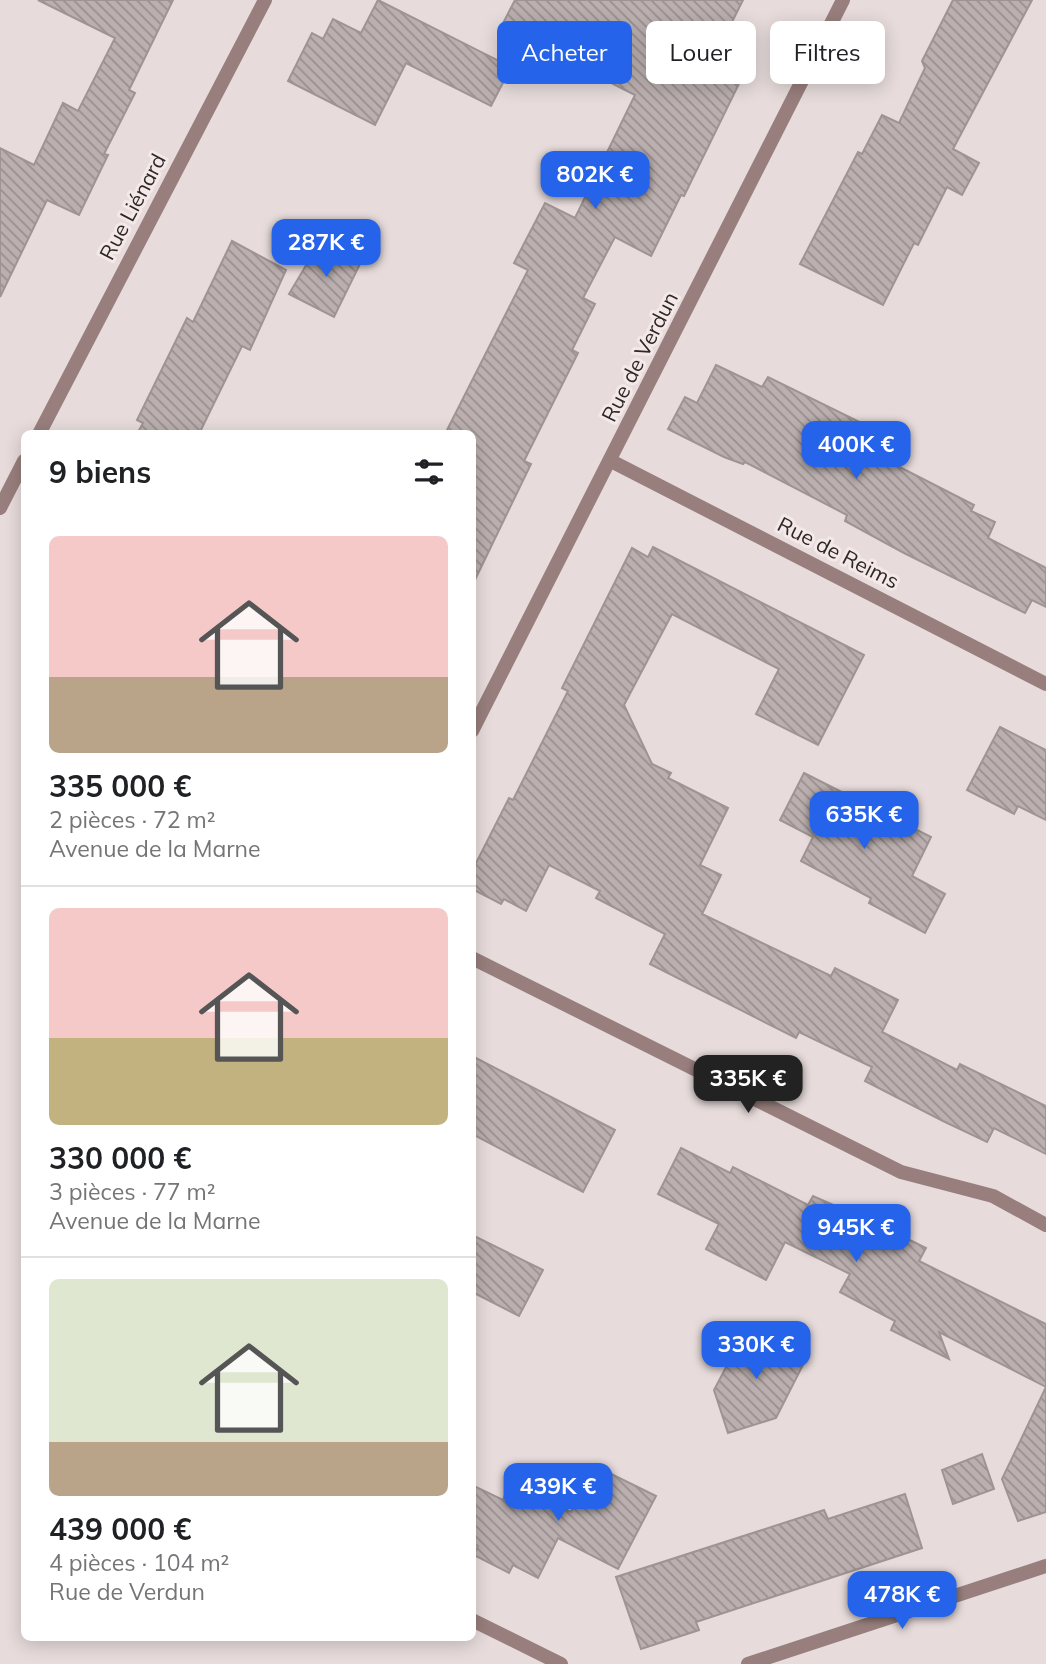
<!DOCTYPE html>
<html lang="fr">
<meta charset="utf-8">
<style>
body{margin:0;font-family:Mulish,sans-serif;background:#f2f2f2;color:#202124;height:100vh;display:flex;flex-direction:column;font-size:26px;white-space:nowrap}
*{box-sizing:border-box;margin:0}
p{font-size:23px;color:#757577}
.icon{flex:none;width:38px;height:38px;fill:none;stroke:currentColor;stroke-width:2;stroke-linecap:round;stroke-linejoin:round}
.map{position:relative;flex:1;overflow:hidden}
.panel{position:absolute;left:21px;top:430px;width:455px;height:1211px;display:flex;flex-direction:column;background:#fff;border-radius:10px;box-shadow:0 4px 18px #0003}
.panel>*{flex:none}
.top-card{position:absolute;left:497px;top:21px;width:443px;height:63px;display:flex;gap:14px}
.price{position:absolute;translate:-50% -60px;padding:0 16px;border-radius:14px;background:#2563eb;color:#fff;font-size:23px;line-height:46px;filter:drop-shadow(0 2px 4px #0008)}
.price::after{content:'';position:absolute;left:50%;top:42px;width:21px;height:16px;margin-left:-10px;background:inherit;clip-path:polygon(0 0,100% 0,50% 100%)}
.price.on{background:#222;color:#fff}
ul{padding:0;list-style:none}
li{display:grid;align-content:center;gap:14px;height:371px;padding:0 28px}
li+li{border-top:2px solid #e0e0e0}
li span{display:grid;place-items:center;height:217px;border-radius:10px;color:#555}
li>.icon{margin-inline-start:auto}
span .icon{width:126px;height:126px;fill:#fffc;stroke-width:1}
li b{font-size:30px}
h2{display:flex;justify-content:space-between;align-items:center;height:84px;padding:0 28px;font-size:30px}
.pill{padding:0 24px;border-radius:10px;background:#fff;box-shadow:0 4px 18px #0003;font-size:24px;line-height:63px}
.pill.on{background:#2563eb;color:#fff}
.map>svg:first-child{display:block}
.building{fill:url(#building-back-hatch);stroke:#9e9493;stroke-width:2}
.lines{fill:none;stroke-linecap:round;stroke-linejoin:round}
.street{stroke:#987f7d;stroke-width:14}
.labels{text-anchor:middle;stroke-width:6;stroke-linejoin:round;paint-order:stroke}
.street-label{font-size:21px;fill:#2c2828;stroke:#f4e9e8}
</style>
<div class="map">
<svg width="1046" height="1664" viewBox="0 0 1046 1664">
<defs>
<pattern id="building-back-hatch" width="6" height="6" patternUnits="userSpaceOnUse" patternTransform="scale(1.75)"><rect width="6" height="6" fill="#bbb0af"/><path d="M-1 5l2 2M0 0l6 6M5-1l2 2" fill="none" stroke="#988f8e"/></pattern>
</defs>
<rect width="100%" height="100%" fill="#e7dcdb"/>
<g class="building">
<path d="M38,0H173L129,90L135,93L104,154L108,155L79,215L47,200L0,297V148L34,165L63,103L78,111L115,38Z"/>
<path d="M378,0L511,67L491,106L406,63L375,125L288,81L312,33L323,39L333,19L361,33Z"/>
<path d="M515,0H743L725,36L755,51L684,196L681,195L651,256L615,237L583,298L595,304L572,350L578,353L524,461L531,464L472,586V434H445L528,270L514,263L545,203L575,218L635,95L501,27Z"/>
<path d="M953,0H1032L953,149L979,163L962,195L947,187L918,245L914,243L883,305L800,264L858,152L862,154L882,115L899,123L925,68L922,61Z"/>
<path d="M321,240L360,264L334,317L289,294Z"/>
<path d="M232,241L286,270L250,350L242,346L199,434H137L143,423L137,420L187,318L193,322Z"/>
<path d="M716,365L762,387L768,377L888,436L878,456L974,505L971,511L995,522L988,538L1046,568V607L1032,600L1025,613L904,553L845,521L847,515L745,462L743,464L724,457L668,429L685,397L697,403Z"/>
<path d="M653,547L864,655L818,745L756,714L779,669L672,614L624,705L652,764L671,773L668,778L728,808L700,865L721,875L702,914L831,976L835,968L898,1000L882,1032L957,1070L960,1064L1046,1106V1154L994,1128L987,1142L943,1121L865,1081L872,1067L799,1032L796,1038L650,964L665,934L596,898L600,891L549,865L526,911L504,899L501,904L472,889V871L509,798L513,800L568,691L562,688L632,548L648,557Z"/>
<path d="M1000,727L1046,750V820L1018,806L1014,814L967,790Z"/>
<path d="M804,773L931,837L912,876L945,894L925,933L869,903L871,898L801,861L813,837L780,820Z"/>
<path d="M472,1056L615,1130L583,1192L472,1134Z"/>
<path d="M681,1148L730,1173L733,1167L808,1205L813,1196L879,1225L926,1248L919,1261L1046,1324V1387L939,1332L949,1359L891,1330L895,1321L840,1292L850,1274L785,1242L766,1280L706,1249L719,1224L658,1194Z"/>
<path d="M472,1235L543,1270L519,1316L472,1292Z"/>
<path d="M747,1327L806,1359L776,1418L728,1433L714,1390Z"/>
<path d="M1046,1387V1512L1018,1521L1002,1479Z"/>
<path d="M982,1454L994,1489L953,1504L942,1470Z"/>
<path d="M595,1466L656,1496L618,1569L558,1538L538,1578L513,1565L509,1573L474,1555L478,1546L472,1543V1485L503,1500L510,1483L571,1512Z"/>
<path d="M905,1494L922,1548L696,1622L699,1630L641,1649L616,1577L824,1510L828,1519Z"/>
</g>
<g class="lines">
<g class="street">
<path d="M39,434L265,0"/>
<path d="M611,461L1046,684"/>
<path d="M0,508L24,461"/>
<path d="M472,731L843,0"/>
<path d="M472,958L901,1172L993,1196L1046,1225"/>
<path d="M472,1620L561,1664"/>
<path d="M748,1664L1046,1566"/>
</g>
</g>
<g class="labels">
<g class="street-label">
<text transform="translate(133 207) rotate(-62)" y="7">Rue Liénard</text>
<text transform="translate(640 357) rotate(-63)" y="7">Rue de Verdun</text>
<text transform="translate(838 553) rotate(27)" y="7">Rue de Reims</text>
</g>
</g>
</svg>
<b class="price" style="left:595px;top:211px">802K €</b>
<b class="price" style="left:326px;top:279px">287K €</b>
<b class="price" style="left:856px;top:481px">400K €</b>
<b class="price" style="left:864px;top:851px">635K €</b>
<b class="price on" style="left:748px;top:1115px">335K €</b>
<b class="price" style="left:856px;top:1264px">945K €</b>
<b class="price" style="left:756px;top:1381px">330K €</b>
<b class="price" style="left:558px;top:1523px">439K €</b>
<b class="price" style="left:902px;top:1631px">478K €</b>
<div class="top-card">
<a class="pill on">Acheter</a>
<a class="pill">Louer</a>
<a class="pill">Filtres</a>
</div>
<section class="panel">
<h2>9 biens<svg class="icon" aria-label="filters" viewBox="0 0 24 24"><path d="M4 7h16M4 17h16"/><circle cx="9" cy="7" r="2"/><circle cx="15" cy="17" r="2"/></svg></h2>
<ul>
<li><span style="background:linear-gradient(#f6c9c9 65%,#b9a48a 0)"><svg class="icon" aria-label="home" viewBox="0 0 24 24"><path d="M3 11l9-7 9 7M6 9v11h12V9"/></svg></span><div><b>335 000 €</b><p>2 pièces · 72 m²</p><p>Avenue de la Marne</p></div></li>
<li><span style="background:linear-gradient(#f6c9c9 60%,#c2b280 0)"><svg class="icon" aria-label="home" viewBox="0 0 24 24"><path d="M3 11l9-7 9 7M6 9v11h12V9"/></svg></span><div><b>330 000 €</b><p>3 pièces · 77 m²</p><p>Avenue de la Marne</p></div></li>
<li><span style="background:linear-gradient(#dfe7d0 75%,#b9a48a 0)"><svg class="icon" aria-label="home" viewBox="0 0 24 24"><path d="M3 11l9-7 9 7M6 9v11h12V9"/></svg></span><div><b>439 000 €</b><p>4 pièces · 104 m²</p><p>Rue de Verdun</p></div></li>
</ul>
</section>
</div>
